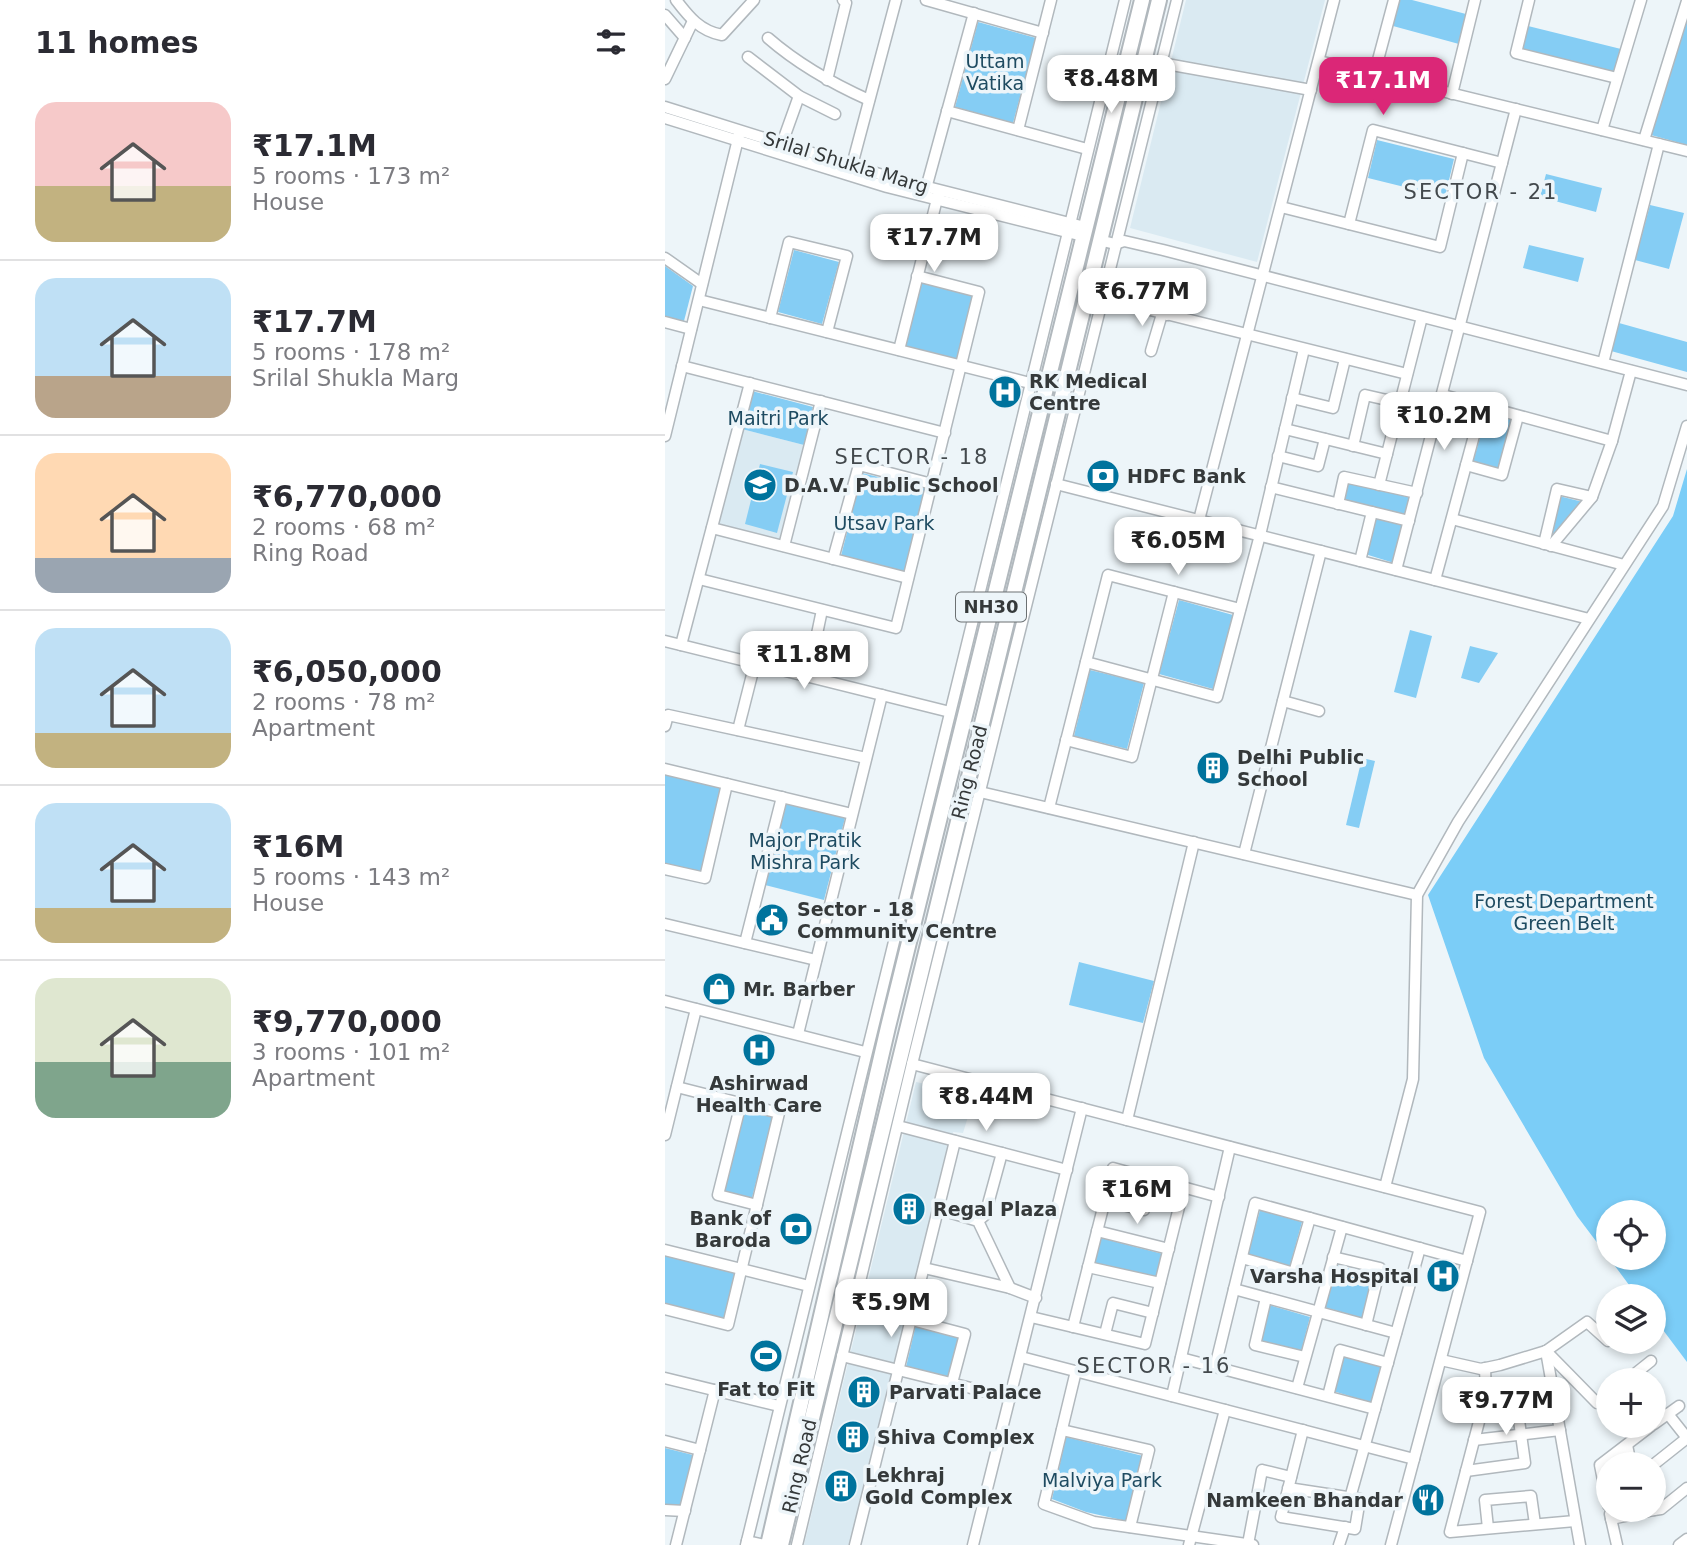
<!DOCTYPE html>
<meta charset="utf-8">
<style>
body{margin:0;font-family:"DejaVu Sans",sans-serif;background:#f2f2f3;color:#2b2b33;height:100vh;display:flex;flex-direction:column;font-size:26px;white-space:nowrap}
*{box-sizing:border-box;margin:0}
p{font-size:23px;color:#7c7c81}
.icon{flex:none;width:38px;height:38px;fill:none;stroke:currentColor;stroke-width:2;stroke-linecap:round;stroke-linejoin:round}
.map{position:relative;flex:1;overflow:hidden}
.drawer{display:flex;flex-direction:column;background:#fff;width:665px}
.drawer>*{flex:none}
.fabs{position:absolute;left:931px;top:1200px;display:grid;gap:14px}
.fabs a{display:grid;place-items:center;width:70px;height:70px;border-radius:50%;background:#fff;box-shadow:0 4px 10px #0003;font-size:35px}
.price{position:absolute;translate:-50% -60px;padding:0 16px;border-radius:14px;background:#fff;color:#222;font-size:23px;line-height:46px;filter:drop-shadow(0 2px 4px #0008)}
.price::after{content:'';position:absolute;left:50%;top:42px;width:21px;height:16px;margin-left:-10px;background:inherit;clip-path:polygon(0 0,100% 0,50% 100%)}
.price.current{background:#db2777;color:#fff}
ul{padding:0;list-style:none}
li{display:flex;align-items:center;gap:21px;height:175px;padding:0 35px}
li+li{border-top:2px solid #e1e1e2}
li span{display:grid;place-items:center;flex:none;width:196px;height:140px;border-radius:21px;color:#555}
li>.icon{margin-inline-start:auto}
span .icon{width:84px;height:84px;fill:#fffc;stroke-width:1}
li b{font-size:30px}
h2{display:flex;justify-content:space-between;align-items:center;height:84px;padding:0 35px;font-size:30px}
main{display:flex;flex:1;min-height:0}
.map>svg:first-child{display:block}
.built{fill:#daeaf2}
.green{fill:#85cdf4}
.forest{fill:#7bcdf7}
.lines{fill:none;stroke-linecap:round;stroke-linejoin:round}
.minor-casing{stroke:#b1b8bd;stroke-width:13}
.highway-casing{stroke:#b1b8bd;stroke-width:18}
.minor{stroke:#fff;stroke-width:10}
.highway{stroke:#fff;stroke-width:14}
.labels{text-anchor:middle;stroke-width:7;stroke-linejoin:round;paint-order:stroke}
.shield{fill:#edf5f9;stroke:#6c7173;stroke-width:2}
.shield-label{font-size:18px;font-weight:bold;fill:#35393a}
.park-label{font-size:19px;fill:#1e4b61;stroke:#edf5f9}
.street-label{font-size:19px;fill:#35393a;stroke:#edf5f9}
.poi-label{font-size:19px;font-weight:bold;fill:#35393a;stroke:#edf5f9;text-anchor:start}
.neighbourhood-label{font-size:21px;letter-spacing:2px;fill:#43494d;stroke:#edf5f9}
</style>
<main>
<section class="drawer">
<h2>11 homes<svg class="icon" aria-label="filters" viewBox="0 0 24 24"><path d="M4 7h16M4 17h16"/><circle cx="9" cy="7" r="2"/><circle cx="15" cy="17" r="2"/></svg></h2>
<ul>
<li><span style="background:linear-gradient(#f6c9c9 60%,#c2b280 0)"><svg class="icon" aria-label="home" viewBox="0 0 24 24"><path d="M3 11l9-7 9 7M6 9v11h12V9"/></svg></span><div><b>₹17.1M</b><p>5 rooms · 173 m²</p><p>House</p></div></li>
<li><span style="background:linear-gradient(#bfe0f5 70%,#b9a48a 0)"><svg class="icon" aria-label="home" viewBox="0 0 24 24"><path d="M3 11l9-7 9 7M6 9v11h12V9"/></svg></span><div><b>₹17.7M</b><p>5 rooms · 178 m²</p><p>Srilal Shukla Marg</p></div></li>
<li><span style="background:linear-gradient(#ffd9b3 75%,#9aa5b1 0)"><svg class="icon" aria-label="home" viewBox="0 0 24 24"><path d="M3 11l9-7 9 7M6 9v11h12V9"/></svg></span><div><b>₹6,770,000</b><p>2 rooms · 68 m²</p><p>Ring Road</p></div></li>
<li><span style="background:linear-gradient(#bfe0f5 75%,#c2b280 0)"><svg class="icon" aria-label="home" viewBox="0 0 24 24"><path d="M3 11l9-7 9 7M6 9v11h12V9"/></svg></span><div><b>₹6,050,000</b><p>2 rooms · 78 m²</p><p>Apartment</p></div></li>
<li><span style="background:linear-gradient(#bfe0f5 75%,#c2b280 0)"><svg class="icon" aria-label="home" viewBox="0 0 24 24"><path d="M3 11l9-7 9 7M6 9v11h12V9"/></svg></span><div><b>₹16M</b><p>5 rooms · 143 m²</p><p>House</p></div></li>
<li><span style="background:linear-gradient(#dfe7d0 60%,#7fa58c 0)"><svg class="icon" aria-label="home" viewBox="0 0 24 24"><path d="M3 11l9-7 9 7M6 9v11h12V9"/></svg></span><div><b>₹9,770,000</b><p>3 rooms · 101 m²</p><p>Apartment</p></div></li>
</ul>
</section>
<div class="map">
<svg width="1022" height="1545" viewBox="0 0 1022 1545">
<rect width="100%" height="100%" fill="#edf5f9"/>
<g class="built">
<path d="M521,0H660L592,262L465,228Z"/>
<path d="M77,429L139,445L114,541L52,524Z"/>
<path d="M251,1082L310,1094L298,1133L288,1132L184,1545H139Z"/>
</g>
<g class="green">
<path d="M735,0H747L801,14L794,44L728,26Z"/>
<path d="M1022,18V145L986,135Z"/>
<path d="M313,22L371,38L348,123L290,107Z"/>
<path d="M863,26L956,49L950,72L857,49Z"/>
<path d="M712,140L789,159L780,197L703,178Z"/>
<path d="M881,174L937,188L931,212L875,197Z"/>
<path d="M985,205L1019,213L1004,269L970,260Z"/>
<path d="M864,245L919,258L913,282L858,268Z"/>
<path d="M129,250L174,262L157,324L113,312Z"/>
<path d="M0,266L28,286L19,321L0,316Z"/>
<path d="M255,281L309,295L293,360L238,346Z"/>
<path d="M954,323L1022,342V372L946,351Z"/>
<path d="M87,391L148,407L139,445L77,429Z"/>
<path d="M822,413L848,420L834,469L808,462Z"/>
<path d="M95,464L128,472L112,533L80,524Z"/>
<path d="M197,473L262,489L240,573L176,556Z"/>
<path d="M682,481L746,498L729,563L700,554L710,511L678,502Z"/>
<path d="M894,496L918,502L886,536Z"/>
<path d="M514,600L568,615L548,689L494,674Z"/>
<path d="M745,630L767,636L751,698L729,692Z"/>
<path d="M805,646L833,653L814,683L796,678Z"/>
<path d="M425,670L479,683L462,749L409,736Z"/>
<path d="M697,758L710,761L694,828L681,825Z"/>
<path d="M0,773L57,787L36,872L0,863Z"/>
<path d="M120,803L180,818L159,900L100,885Z"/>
<path d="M414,962L489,981L478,1023L404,1005Z"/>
<path d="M79,1109L108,1116L87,1198L58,1191Z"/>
<path d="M595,1210L637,1222L625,1266L583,1254Z"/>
<path d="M436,1238L498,1254L492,1279L429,1263Z"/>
<path d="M0,1254L71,1272L60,1321L0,1306Z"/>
<path d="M671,1265L709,1276L697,1318L659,1307Z"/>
<path d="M604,1305L645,1317L636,1352L594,1341Z"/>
<path d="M251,1324L296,1335L285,1378L241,1367Z"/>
<path d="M677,1356L717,1367L707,1403L668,1391Z"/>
<path d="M401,1437L478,1456L461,1521L421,1512L387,1499Z"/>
<path d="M0,1448L28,1455L15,1506L0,1505Z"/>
</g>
<path class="forest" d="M1022,469V1362L989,1318V1297H973L944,1258H989V1213H943V1257L912,1216L819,1058L763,895L1008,516Z"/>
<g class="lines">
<defs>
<g id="minor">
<path d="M11,0C24,17 35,31 57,35L89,0"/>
<path d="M261,0L378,33"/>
<path d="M864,0L851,53L952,78"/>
<path d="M0,15L20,38"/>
<path d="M103,38C134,65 166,83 204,100"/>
<path d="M83,57L134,96L170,114"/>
<path d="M654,61L1022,151"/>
<path d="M496,63L646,90"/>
<path d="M709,75L729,0"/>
<path d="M0,79L28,21"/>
<path d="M162,80L181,3L178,0"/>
<path d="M787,94L810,0"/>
<path d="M0,107L227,178L420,227"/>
<path d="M282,111L422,149"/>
<path d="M0,118L222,187L418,236"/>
<path d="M353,130L386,0"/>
<path d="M937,130L976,0"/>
<path d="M979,140L1022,1"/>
<path d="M115,149L134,96"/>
<path d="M186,169L231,0"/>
<path d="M260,192L309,13"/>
<path d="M616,207L775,247L798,153"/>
<path d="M684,224L708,130L837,163"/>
<path d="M434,240L450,244L459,241L498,250L1022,385"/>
<path d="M0,258L37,284"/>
<path d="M437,298L742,374"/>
<path d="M34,300L365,383"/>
<path d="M502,315L513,276"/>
<path d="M105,318L124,242L182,256L162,332"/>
<path d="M0,322L26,329"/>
<path d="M234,350L273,195"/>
<path d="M486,351L497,314"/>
<path d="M938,363L994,144"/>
<path d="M17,366L280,433"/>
<path d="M778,395L947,441"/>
<path d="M627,398L668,408L680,359"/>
<path d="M620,429L722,454"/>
<path d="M0,436L74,135"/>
<path d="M688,446L700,395L735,403"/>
<path d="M613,456L653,466L660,439"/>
<path d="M801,465L837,475L853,416"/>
<path d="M391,484L924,619"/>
<path d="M714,485L757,317"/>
<path d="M606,487L707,512L695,561"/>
<path d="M673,504L679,477L752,493"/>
<path d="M707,512L744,521"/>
<path d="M787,519L959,565"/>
<path d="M534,520L669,0"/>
<path d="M47,528L243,578"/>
<path d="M879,544L892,489L927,497"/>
<path d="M119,546L156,401"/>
<path d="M886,546L927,497L947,441L966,371"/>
<path d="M168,559L194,465L267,484"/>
<path d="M731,570L851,109"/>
<path d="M34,579L231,628L314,292L252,276"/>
<path d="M770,580L817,406"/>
<path d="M0,641L285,712"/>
<path d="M16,645L85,383"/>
<path d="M421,662L552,697L595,535L639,349"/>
<path d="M143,677L157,610"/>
<path d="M618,701L654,711"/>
<path d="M0,726L3,715L201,758"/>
<path d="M73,730L90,663"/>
<path d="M401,740L467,757L509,592"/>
<path d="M0,769L187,814"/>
<path d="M315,792L752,895"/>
<path d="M384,808L443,575L575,609"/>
<path d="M579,854L656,551"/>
<path d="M0,869L40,878L62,784"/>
<path d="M0,924L151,960"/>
<path d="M80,943L117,797"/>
<path d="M0,1001L200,1052"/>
<path d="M133,1034L217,695"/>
<path d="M247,1064L815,1212L726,1545"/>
<path d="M76,1103L53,1195L92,1205"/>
<path d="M462,1120L529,842"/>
<path d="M233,1126L402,1170"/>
<path d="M0,1135L31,1009"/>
<path d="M720,1187L748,1079L752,895L793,822L998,506L1022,426"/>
<path d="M440,1201L479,1210L488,1179"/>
<path d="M313,1221L320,1215L337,1153"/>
<path d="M432,1231L504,1249"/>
<path d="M0,1250L144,1286"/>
<path d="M668,1257L715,1268L701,1325"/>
<path d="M577,1258L629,1273L645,1218"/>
<path d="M423,1267L495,1283"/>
<path d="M259,1268L345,1288L313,1221L273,1209"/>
<path d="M345,1288L371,1298"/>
<path d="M569,1289L731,1333"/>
<path d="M601,1298L590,1345L640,1357"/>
<path d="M0,1309L63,1325L114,1113L12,1087"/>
<path d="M366,1317L480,1344L519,1187"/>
<path d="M247,1320L300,1334L287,1383"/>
<path d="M408,1327L448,1168L554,1197"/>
<path d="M440,1334L448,1303L488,1313"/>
<path d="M881,1351L915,1545"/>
<path d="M881,1351L932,1403L943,1394"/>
<path d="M177,1356L346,1398"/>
<path d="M356,1357L749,1459"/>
<path d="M516,1358L710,1409"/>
<path d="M776,1360L816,1369L835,1365L881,1351L922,1322L943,1341"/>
<path d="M550,1367L590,1203L802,1261"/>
<path d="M820,1368L821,1395L785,1532L910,1521"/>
<path d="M411,1371L379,1504L429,1522L588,1545"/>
<path d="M0,1378L114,1406"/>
<path d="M961,1381L986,1361"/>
<path d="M632,1388L677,1227"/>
<path d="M507,1396L565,1147"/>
<path d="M663,1396L675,1350L723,1363"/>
<path d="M989,1397L991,1400"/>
<path d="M989,1424L1014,1406"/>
<path d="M397,1430L484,1450L465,1527"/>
<path d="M809,1440L895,1430"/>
<path d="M0,1441L35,1450"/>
<path d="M962,1445L966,1465"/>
<path d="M988,1465L1022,1438L1003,1414"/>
<path d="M801,1471L860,1463L852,1406L817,1409"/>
<path d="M623,1488L695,1499L690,1529L616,1517L638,1430"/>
<path d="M685,1498L755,1248"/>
<path d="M943,1505L935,1465L986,1426"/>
<path d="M0,1510L20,1511"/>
<path d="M989,1510L996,1509L1022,1488"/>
<path d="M945,1514L952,1545"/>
<path d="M946,1519L989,1510"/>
<path d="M823,1528L820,1500L866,1496L870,1524"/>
<path d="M82,1541L99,1545"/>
<path d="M583,1544L597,1470L626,1477"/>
<path d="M11,1545L50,1390"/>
<path d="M81,1545L460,0"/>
<path d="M132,1545L247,1064L512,0"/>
<path d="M190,1545L290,1141"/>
<path d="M308,1545L417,1108"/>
<path d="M524,1545L560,1410"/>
<path d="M674,1545L680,1527"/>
<path d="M1014,1545L1022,1539"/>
</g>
<g id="highway">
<path d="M103,1545L223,1027L477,0"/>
<path d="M116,1545L494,0"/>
</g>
</defs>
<use href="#minor" class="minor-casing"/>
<use href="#highway" class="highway-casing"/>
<use href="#minor" class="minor"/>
<use href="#highway" class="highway"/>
</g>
<defs>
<symbol id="hospital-disc" viewBox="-11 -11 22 22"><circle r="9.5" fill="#00739d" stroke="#edf5f9"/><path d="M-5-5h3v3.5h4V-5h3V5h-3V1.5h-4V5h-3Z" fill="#fff"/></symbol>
<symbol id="bank-disc" viewBox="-11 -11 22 22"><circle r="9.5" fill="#00739d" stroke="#edf5f9"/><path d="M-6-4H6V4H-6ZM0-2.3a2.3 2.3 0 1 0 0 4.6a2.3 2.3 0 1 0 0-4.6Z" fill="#fff"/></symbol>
<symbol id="school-disc" viewBox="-11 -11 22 22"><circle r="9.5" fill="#00739d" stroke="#edf5f9"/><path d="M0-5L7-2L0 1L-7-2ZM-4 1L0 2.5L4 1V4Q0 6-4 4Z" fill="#fff"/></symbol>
<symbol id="building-disc" viewBox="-11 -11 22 22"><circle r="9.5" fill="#00739d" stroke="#edf5f9"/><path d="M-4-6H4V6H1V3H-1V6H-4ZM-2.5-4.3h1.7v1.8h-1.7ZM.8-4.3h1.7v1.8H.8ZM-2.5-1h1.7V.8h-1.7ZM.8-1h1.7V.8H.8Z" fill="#fff"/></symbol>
<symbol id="civic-disc" viewBox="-11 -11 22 22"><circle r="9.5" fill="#00739d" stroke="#edf5f9"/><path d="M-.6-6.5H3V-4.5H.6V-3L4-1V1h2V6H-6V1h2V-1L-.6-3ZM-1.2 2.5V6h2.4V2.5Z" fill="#fff"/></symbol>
<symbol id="shop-disc" viewBox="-11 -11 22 22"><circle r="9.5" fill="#00739d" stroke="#edf5f9"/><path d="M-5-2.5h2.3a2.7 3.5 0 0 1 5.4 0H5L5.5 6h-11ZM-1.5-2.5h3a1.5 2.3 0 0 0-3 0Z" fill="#fff"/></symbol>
<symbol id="stadium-disc" viewBox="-11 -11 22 22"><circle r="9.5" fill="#00739d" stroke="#edf5f9"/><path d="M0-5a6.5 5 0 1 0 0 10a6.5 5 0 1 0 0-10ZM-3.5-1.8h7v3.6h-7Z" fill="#fff"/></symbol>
<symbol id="restaurant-disc" viewBox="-11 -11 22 22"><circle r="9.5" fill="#00739d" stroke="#edf5f9"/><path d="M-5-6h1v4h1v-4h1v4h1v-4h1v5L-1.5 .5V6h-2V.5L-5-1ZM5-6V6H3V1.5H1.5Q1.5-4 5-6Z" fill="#fff"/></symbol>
</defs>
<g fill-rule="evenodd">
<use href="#hospital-disc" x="321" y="373" width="38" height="38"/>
<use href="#bank-disc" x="419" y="457" width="38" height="38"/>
<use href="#school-disc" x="76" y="466" width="38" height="38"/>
<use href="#building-disc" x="529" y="749" width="38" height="38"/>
<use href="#civic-disc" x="88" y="901" width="38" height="38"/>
<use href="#shop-disc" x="35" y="970" width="38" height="38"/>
<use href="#hospital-disc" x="75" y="1031" width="38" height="38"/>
<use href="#building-disc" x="225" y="1190" width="38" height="38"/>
<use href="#bank-disc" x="112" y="1210" width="38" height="38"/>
<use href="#hospital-disc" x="759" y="1257" width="38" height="38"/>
<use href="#stadium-disc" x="82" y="1337" width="38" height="38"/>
<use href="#building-disc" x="180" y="1373" width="38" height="38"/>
<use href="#building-disc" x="169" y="1418" width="38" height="38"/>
<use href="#building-disc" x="157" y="1467" width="38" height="38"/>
<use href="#restaurant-disc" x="744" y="1481" width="38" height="38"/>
</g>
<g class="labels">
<rect class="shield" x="291" y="592.5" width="70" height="29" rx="5"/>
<g class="shield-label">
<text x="326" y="613">NH30</text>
</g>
<g class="park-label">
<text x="330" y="68">Uttam<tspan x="330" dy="22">Vatika</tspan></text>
<text x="113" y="425">Maitri Park</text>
<text x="219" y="530">Utsav Park</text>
<text x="140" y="847">Major Pratik<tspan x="140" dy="22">Mishra Park</tspan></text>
<text x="899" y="908">Forest Department<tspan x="899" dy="22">Green Belt</tspan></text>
<text x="437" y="1487">Malviya Park</text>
</g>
<g class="street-label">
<text transform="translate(181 162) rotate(17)" y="7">Srilal Shukla Marg</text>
<text transform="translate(304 772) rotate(-76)" y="7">Ring Road</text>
<text transform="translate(134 1466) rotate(-77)" y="7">Ring Road</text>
</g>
<g class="poi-label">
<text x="364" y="388">RK Medical<tspan x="364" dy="22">Centre</tspan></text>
<text x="462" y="483">HDFC Bank</text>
<text x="119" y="492">D.A.V. Public School</text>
<text x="572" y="764">Delhi Public<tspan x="572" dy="22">School</tspan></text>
<text x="132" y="916">Sector - 18<tspan x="132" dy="22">Community Centre</tspan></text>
<text x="78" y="996">Mr. Barber</text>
<text x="94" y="1090" text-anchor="middle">Ashirwad<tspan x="94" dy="22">Health Care</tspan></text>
<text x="268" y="1216">Regal Plaza</text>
<text x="106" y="1225" text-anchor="end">Bank of<tspan x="106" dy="22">Baroda</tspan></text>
<text x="754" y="1283" text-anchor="end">Varsha Hospital</text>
<text x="101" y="1396" text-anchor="middle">Fat to Fit</text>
<text x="224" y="1399">Parvati Palace</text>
<text x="212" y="1444">Shiva Complex</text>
<text x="200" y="1482">Lekhraj<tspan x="200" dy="22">Gold Complex</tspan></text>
<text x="738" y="1507" text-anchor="end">Namkeen Bhandar</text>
</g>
<g class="neighbourhood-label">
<text x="816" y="199">SECTOR - 21</text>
<text x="247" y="464">SECTOR - 18</text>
<text x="489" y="1373">SECTOR - 16</text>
</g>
</g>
</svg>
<div class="fabs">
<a><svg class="icon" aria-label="locate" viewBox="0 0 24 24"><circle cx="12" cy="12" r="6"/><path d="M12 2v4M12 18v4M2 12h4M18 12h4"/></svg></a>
<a><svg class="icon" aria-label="layers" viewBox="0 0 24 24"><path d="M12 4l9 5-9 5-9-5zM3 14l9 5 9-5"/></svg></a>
<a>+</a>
<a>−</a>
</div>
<b class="price" style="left:446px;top:115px">₹8.48M</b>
<b class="price current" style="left:718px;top:117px">₹17.1M</b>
<b class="price" style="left:269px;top:274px">₹17.7M</b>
<b class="price" style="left:477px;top:328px">₹6.77M</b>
<b class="price" style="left:779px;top:452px">₹10.2M</b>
<b class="price" style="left:513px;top:577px">₹6.05M</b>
<b class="price" style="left:139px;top:691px">₹11.8M</b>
<b class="price" style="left:321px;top:1133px">₹8.44M</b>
<b class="price" style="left:472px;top:1226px">₹16M</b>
<b class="price" style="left:226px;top:1339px">₹5.9M</b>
<b class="price" style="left:841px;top:1437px">₹9.77M</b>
</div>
</main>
